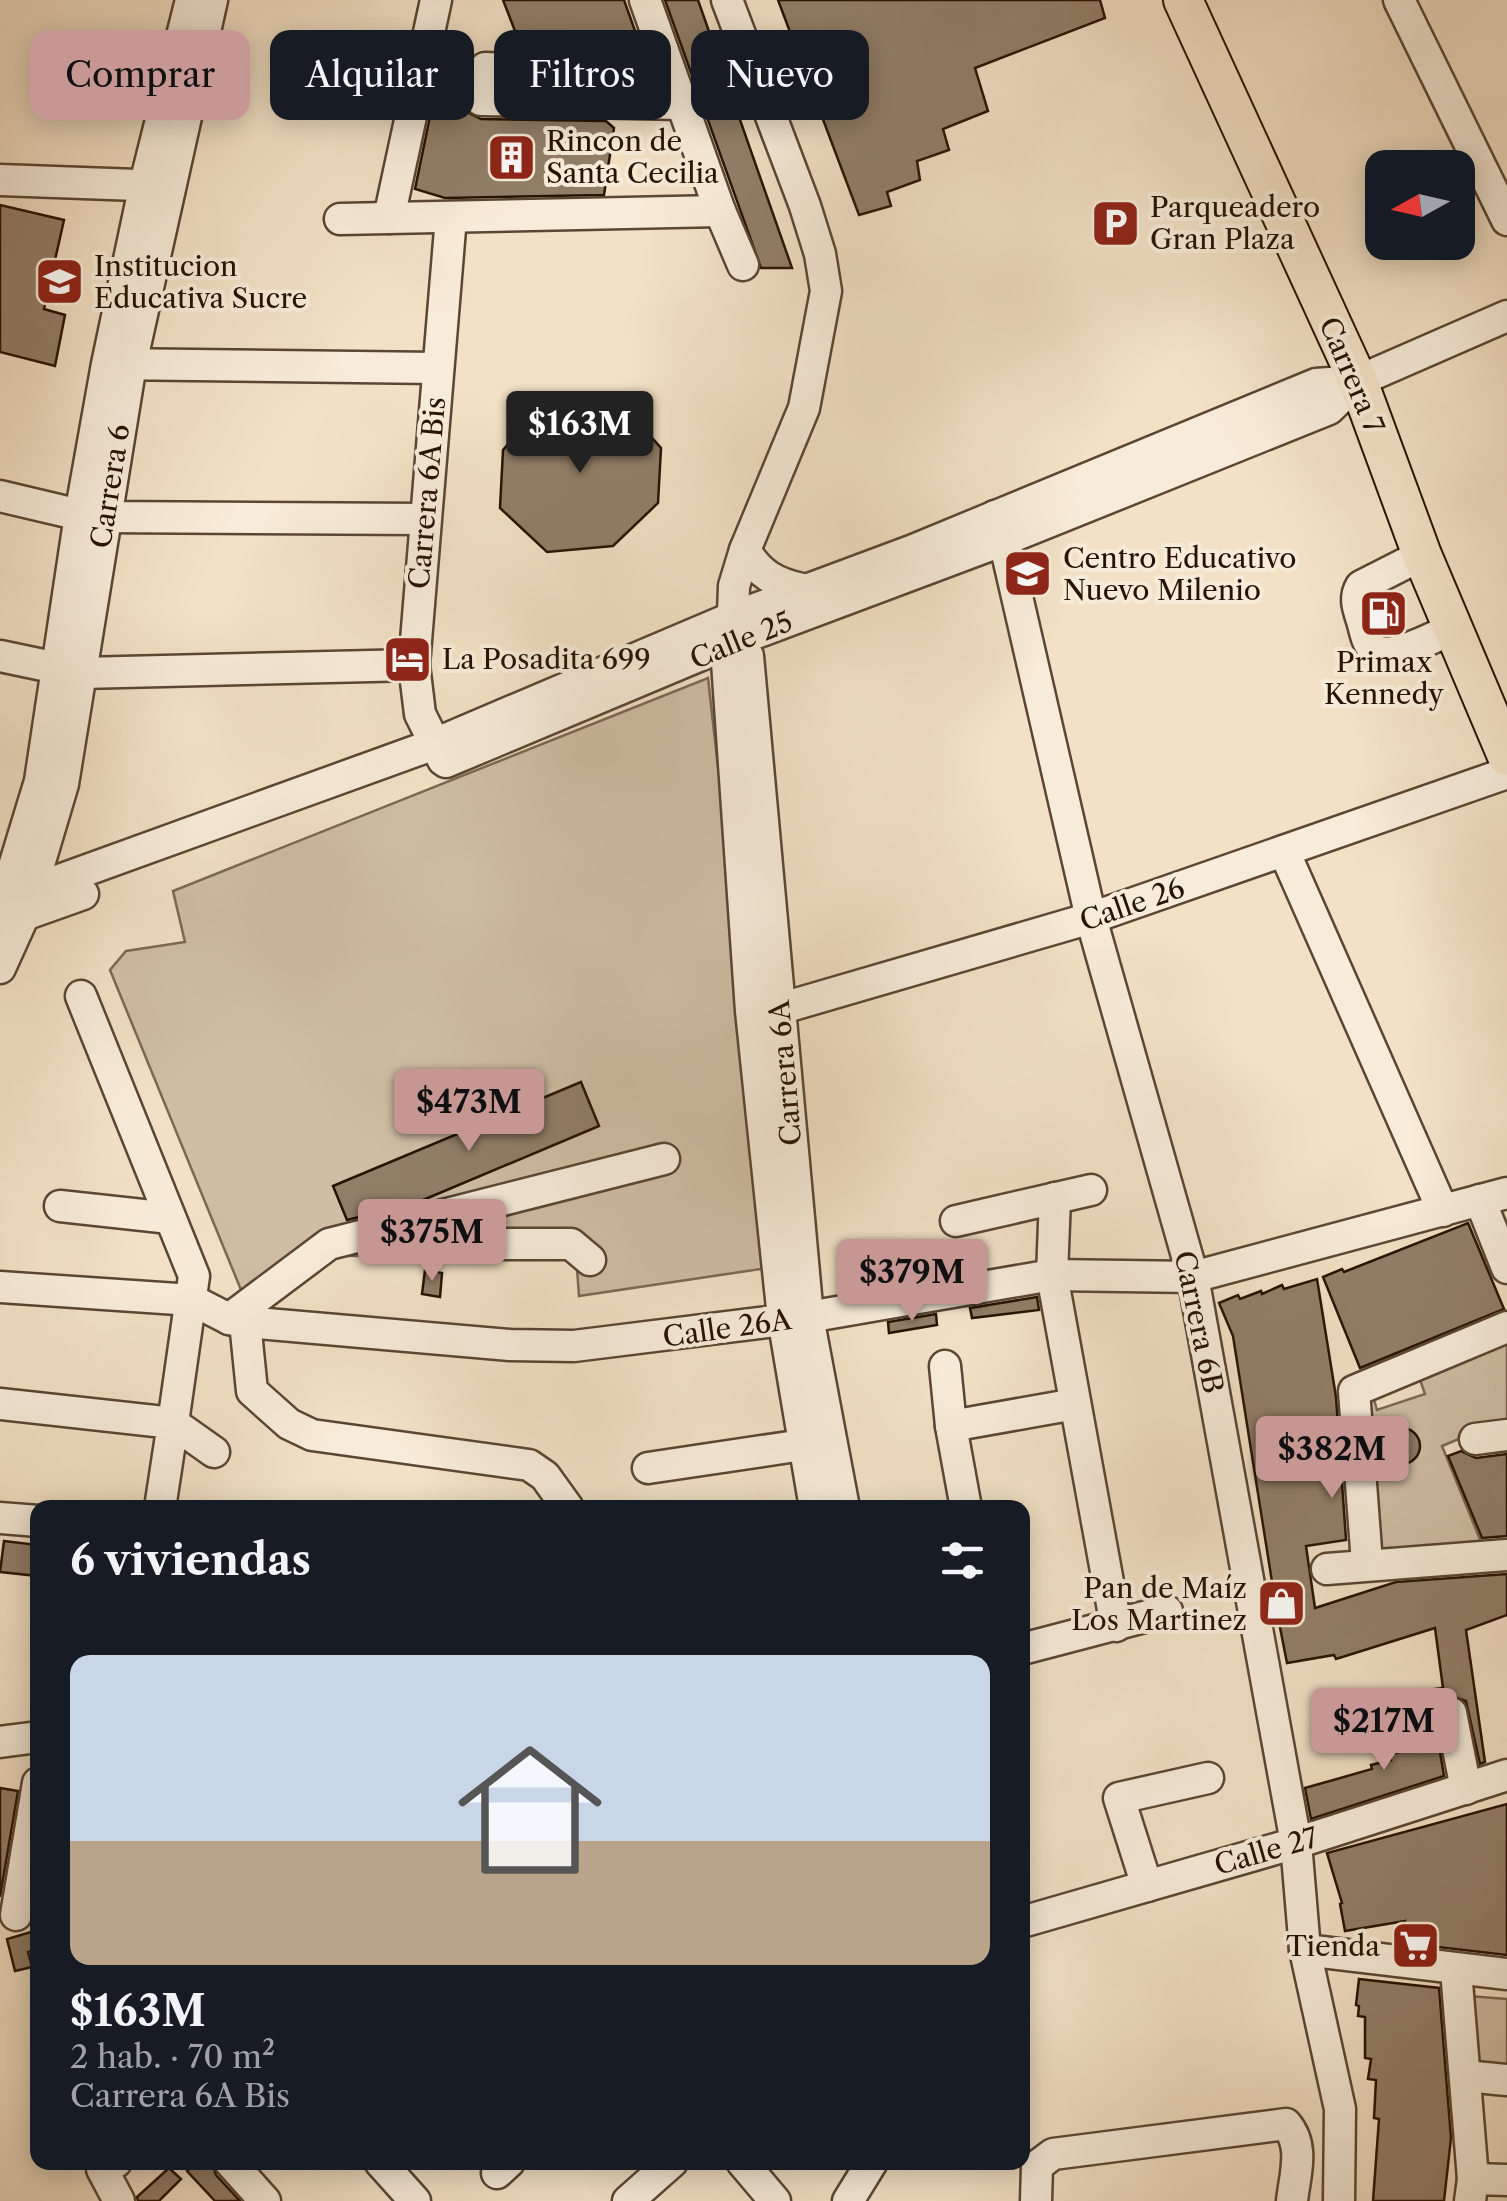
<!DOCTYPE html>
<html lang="es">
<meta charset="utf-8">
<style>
body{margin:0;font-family:"Libre Caslon Text",serif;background:#242831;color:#f1f3f6;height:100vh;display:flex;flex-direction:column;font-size:38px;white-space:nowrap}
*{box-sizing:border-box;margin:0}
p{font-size:32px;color:#9ea1a6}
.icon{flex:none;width:55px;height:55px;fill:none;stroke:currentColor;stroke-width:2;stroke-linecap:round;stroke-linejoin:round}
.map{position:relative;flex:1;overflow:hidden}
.details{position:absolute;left:30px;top:1500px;width:1000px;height:670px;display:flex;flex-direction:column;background:#171b24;border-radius:20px;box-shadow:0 5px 25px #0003}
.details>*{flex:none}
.banner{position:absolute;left:30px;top:30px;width:1000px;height:90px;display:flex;gap:20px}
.needle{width:65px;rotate:262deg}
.buttons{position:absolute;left:1365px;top:150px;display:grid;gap:20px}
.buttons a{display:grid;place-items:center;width:110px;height:110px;border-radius:20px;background:#171b24;box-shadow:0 5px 25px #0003;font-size:50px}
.price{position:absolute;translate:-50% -85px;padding:0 22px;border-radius:10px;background:#c59692;color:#111;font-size:32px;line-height:65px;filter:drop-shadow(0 2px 5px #0008)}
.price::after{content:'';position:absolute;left:50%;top:60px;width:30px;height:22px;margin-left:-15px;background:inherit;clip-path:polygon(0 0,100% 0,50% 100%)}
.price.current{background:#222;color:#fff}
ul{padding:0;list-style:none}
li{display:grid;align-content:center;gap:20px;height:530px;padding:0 40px}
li+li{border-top:2px solid #363941}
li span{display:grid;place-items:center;height:310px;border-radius:20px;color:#555}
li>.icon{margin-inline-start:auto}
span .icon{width:180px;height:180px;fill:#fffc;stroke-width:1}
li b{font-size:42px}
h2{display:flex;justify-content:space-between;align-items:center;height:120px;padding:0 40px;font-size:42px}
.pill{padding:0 35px;border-radius:20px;background:#171b24;box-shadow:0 5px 25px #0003;font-size:35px;line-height:90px}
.pill.current{background:#c59692;color:#111}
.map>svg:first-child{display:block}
.green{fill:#cfbea4;stroke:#7b6853;stroke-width:2.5}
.building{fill:#917e67;stroke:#271302;stroke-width:2.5}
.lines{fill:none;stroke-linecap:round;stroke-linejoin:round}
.minor-casing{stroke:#5a4633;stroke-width:35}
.major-casing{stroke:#271302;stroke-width:42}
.minor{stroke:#f7ecd9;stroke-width:30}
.major{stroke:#f2e1c5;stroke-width:38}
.labels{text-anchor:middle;stroke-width:8;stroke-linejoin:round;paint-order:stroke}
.poi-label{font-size:28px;fill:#271302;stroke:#f7ecd9;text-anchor:start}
.street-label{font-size:28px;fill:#271302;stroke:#f7ecd9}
</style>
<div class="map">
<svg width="1507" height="2201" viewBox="0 0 1507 2201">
<rect width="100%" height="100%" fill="#f2e1c5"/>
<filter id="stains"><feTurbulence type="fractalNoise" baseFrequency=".002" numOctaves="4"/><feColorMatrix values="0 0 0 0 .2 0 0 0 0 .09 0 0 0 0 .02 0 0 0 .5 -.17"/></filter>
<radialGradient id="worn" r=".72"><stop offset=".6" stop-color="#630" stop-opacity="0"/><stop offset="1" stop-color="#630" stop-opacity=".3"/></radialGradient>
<g class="green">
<path d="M708,678L774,1267L579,1296L577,1269L571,1259L555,1255L334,1256L246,1302L110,970L126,951L185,942L173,891Z"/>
<path d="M1507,1337V1419L1442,1446L1481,1542L1381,1550L1358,1398L1372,1393L1377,1410L1425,1394L1418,1374Z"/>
<path d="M1468,1996L1507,1999V2068L1472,2065Z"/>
</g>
<g class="building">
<path d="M503,0H624L644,56L543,52L538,34L515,31Z"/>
<path d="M665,0H698L792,268H761Z"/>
<path d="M778,0H1100L1105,18L975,68L988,111L943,129L949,150L917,161L920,180L887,192L891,206L859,215Z"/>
<path d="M432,107L467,112L481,119L606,121L614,128L604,195L445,198L415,189Z"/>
<path d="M0,205L64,220L44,309L65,315L55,366L0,352Z"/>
<path d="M619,401L661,448L658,503L613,546L547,552L500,508L503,450L542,405Z"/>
<path d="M1384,595L1399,631L1387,634L1376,600Z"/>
<path d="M581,1082L599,1126L416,1203L347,1220L333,1186Z"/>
<path d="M1468,1223L1504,1309L1360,1368L1323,1277L1342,1269L1344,1272Z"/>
<path d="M425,1270L442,1273L440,1297L422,1294Z"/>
<path d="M1317,1279L1336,1397L1346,1540L1306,1546L1315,1608L1396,1582L1507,1574V1615L1466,1630L1485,1762L1480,1764L1466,1701L1448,1695L1436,1703L1434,1689L1443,1688L1435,1628L1336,1659L1334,1655L1287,1663L1276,1607L1233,1336L1219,1303L1238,1295L1240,1299L1261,1291L1262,1294L1282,1285L1284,1289Z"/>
<path d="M1037,1297L1039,1310L972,1318L970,1308Z"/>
<path d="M936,1314L937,1325L889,1333L888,1322Z"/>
<circle cx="1402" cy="1446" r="18"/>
<path d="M1461,1451L1476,1458L1507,1454V1536L1482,1538L1448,1456Z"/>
<path d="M4,1541L38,1545V1576L0,1572Z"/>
<path d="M1433,1709L1444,1776L1311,1819L1305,1788L1372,1769L1371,1765L1391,1760L1390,1754L1417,1748L1410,1714Z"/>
<path d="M0,1788L18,1791L0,1897Z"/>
<path d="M1507,1804V1955L1403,1943L1405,1921L1345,1931L1340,1904L1342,1903L1327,1853Z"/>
<path d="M38,1930V1949L28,1952L32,1967L15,1971L7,1939Z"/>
<path d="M1359,1979L1439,1988L1451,2138L1444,2201H1373L1379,2119L1374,2118L1376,2080L1368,2079L1371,2059L1365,2058V2017L1358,2016L1359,2006L1356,2005Z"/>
<path d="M196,2162H212L216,2175L240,2201H215L187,2171Z"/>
<path d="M169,2168L181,2179L159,2201H138L137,2197Z"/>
</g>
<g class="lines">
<defs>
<g id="minor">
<path d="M645,0L720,211L743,265"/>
<path d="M727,0L805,206L820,254L826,291L804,408L745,550L734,586L732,642L727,662L751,1011L783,1318L815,1508"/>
<path d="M1399,0L1507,220"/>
<path d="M671,76L485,68L476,92L481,100L681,104"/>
<path d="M0,180L165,186"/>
<path d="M389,218L436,0"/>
<path d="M340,219L720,211"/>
<path d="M110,364L437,368"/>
<path d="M0,496L80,515L104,517L424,519"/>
<path d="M995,516L1004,540L1091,918L1193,1277L1296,1843L1305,1950L1340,2109L1339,2201"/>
<path d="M745,550C759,574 775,583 802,589"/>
<path d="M1422,555L1361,586C1353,599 1359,610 1363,624C1365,632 1367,642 1372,647C1385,665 1437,635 1454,628"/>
<path d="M732,642L748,656L808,1317L844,1508"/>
<path d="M0,656L81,673L414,665"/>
<path d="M443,760L420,714L414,665L451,217"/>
<path d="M446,762L732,642L1004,540L1329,409L1358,381"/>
<path d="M1284,851L1443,1211"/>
<path d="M6,888L29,891L432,745L731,618L911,551L1316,384L1358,381L1507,316"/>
<path d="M2,906L40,781L80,515L107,364L145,184L191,0"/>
<path d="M0,916L24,915L83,894"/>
<path d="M0,968L24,915L63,784L131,364L212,0"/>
<path d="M81,996L194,1276L173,1423L214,1452"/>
<path d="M763,1010L779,1009L1091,918L1507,773"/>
<path d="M1055,1198L1052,1275L1116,1626"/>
<path d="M1480,1200L1507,1268"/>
<path d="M60,1206L170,1218"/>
<path d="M956,1221L1091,1190"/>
<path d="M377,1244H571L590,1260"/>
<path d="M0,1287L192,1300L229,1319L245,1322L510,1345L574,1346L808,1317L1052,1275L1193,1277L1507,1193"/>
<path d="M229,1319L329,1244L664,1159"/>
<path d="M245,1322L252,1391L289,1424L312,1435L529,1465L545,1476L568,1508"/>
<path d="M945,1366L951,1426L966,1508"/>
<path d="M0,1404L173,1423L160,1508"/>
<path d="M951,1426L1075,1404"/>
<path d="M1475,1439L1507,1435"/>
<path d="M648,1468L823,1442"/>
<path d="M0,1518L38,1521"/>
<path d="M1367,1563L1354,1391L1507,1327"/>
<path d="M1327,1569L1507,1555"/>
<path d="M1022,1649L1167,1611"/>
<path d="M1451,1713L1466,1789"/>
<path d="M0,1742L38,1737"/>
<path d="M1147,1886L1119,1798L1208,1778"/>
<path d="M16,1915L38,1783"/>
<path d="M1022,1922L1296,1843L1507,1775"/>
<path d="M1305,1950L1507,1974"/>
<path d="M1456,1970L1473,2179L1470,2201"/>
<path d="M1465,2076L1507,2080"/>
<path d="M116,2162L102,2169L119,2201"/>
<path d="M230,2162L265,2201"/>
<path d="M380,2162L415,2201"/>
<path d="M742,2162L775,2201"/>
<path d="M497,2173L509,2162"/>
<path d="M1473,2179L1507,2180"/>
<path d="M628,2201L672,2162"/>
<path d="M848,2201L872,2162"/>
<path d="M1036,2201L1037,2166L1053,2154L1286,2124C1305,2146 1295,2174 1292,2201"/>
</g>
<path id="major" d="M1183,0L1358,381L1422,555L1507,756"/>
</defs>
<use href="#minor" class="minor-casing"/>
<use href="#major" class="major-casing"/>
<use href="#minor" class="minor"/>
<use href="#major" class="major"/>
</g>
<defs>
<symbol id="building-square" viewBox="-11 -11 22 22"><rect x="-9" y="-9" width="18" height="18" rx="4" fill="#8f2418" stroke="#f7ecd9"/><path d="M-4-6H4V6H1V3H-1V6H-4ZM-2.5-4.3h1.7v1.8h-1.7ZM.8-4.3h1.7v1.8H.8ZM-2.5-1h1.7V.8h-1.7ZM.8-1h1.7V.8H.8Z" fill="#fff"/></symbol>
<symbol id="parking-square" viewBox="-11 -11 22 22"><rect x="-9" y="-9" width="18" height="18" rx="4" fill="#8f2418" stroke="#f7ecd9"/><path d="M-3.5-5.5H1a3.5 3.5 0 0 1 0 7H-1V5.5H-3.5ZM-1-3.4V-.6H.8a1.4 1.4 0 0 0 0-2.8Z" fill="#fff"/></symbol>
<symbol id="university-square" viewBox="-11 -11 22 22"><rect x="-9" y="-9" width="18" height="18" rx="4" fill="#8f2418" stroke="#f7ecd9"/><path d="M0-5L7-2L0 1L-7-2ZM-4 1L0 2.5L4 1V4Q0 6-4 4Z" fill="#fff"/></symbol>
<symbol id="school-square" viewBox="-11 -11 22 22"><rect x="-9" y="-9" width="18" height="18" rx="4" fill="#8f2418" stroke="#f7ecd9"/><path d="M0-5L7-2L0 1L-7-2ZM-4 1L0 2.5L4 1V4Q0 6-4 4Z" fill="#fff"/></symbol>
<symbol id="fuel-square" viewBox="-11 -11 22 22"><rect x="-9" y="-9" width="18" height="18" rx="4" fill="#8f2418" stroke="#f7ecd9"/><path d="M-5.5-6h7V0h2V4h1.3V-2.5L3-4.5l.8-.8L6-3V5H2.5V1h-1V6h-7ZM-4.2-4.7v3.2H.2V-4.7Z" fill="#fff"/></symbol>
<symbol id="hotel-square" viewBox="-11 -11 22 22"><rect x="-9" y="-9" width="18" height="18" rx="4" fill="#8f2418" stroke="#f7ecd9"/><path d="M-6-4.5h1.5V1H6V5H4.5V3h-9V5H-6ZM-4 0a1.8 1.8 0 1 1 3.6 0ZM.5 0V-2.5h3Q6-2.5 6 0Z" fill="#fff"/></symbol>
<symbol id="shop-square" viewBox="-11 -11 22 22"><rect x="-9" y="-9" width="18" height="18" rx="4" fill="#8f2418" stroke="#f7ecd9"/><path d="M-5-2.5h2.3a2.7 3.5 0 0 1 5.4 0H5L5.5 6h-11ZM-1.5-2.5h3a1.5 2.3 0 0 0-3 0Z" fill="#fff"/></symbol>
<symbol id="supermarket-square" viewBox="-11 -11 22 22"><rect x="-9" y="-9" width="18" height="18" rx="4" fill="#8f2418" stroke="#f7ecd9"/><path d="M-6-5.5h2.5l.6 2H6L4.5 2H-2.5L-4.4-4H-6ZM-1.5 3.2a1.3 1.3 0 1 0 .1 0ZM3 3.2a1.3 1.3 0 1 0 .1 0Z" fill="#fff"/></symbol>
</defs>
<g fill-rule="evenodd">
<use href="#building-square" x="484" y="130" width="55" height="55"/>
<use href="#parking-square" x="1088" y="196" width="55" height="55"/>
<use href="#university-square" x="32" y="254" width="55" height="55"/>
<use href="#school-square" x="1000" y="546" width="55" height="55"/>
<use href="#fuel-square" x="1356" y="586" width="55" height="55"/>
<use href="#hotel-square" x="380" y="632" width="55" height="55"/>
<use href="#shop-square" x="1254" y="1576" width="55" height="55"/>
<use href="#supermarket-square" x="1388" y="1918" width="55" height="55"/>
</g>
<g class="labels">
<g class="poi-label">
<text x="546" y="151">Rincon de<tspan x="546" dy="32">Santa Cecilia</tspan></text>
<text x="1150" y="217">Parqueadero<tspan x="1150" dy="32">Gran Plaza</tspan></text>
<text x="94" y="276">Institucion<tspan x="94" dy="32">Educativa Sucre</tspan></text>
<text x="1063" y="568">Centro Educativo<tspan x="1063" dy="32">Nuevo Milenio</tspan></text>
<text x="442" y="669">La Posadita 699</text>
<text x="1384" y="672" text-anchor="middle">Primax<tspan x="1384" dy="32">Kennedy</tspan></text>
<text x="1247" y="1598" text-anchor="end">Pan de Maíz<tspan x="1247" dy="32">Los Martinez</tspan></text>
<text x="1380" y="1956" text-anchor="end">Tienda</text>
</g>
<g class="street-label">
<text transform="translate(1352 375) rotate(67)" y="10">Carrera 7</text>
<text transform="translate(110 486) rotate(-81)" y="10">Carrera 6</text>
<text transform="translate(427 493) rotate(-85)" y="10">Carrera 6A Bis</text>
<text transform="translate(741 640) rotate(-22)" y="10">Calle 25</text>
<text transform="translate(1132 904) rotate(-19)" y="10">Calle 26</text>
<text transform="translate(785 1073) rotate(-95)" y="10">Carrera 6A</text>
<text transform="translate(1199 1322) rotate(78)" y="10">Carrera 6B</text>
<text transform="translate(727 1328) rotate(-8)" y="10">Calle 26A</text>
<text transform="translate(1266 1851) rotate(-16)" y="10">Calle 27</text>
</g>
</g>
<rect width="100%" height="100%" filter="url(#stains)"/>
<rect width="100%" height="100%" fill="url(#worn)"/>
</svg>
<div class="buttons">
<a><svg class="needle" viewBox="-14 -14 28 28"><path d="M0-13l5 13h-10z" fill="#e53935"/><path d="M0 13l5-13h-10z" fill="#9ea1a6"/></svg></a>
</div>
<b class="price current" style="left:580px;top:476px">$163M</b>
<b class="price" style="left:469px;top:1154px">$473M</b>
<b class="price" style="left:432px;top:1284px">$375M</b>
<b class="price" style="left:912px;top:1324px">$379M</b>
<b class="price" style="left:1332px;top:1501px">$382M</b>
<b class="price" style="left:1384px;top:1773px">$217M</b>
<div class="banner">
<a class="pill current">Comprar</a>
<a class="pill">Alquilar</a>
<a class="pill">Filtros</a>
<a class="pill">Nuevo</a>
</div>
<section class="details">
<h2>6 viviendas<svg class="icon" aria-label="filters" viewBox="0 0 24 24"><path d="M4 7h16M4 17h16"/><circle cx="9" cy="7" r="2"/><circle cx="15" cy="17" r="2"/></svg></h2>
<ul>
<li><span style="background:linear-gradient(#c9d6e8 60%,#b9a48a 0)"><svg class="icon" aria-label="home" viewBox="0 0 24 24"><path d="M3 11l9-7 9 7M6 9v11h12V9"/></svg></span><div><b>$163M</b><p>2 hab. · 70 m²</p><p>Carrera 6A Bis</p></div></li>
</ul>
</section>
</div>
